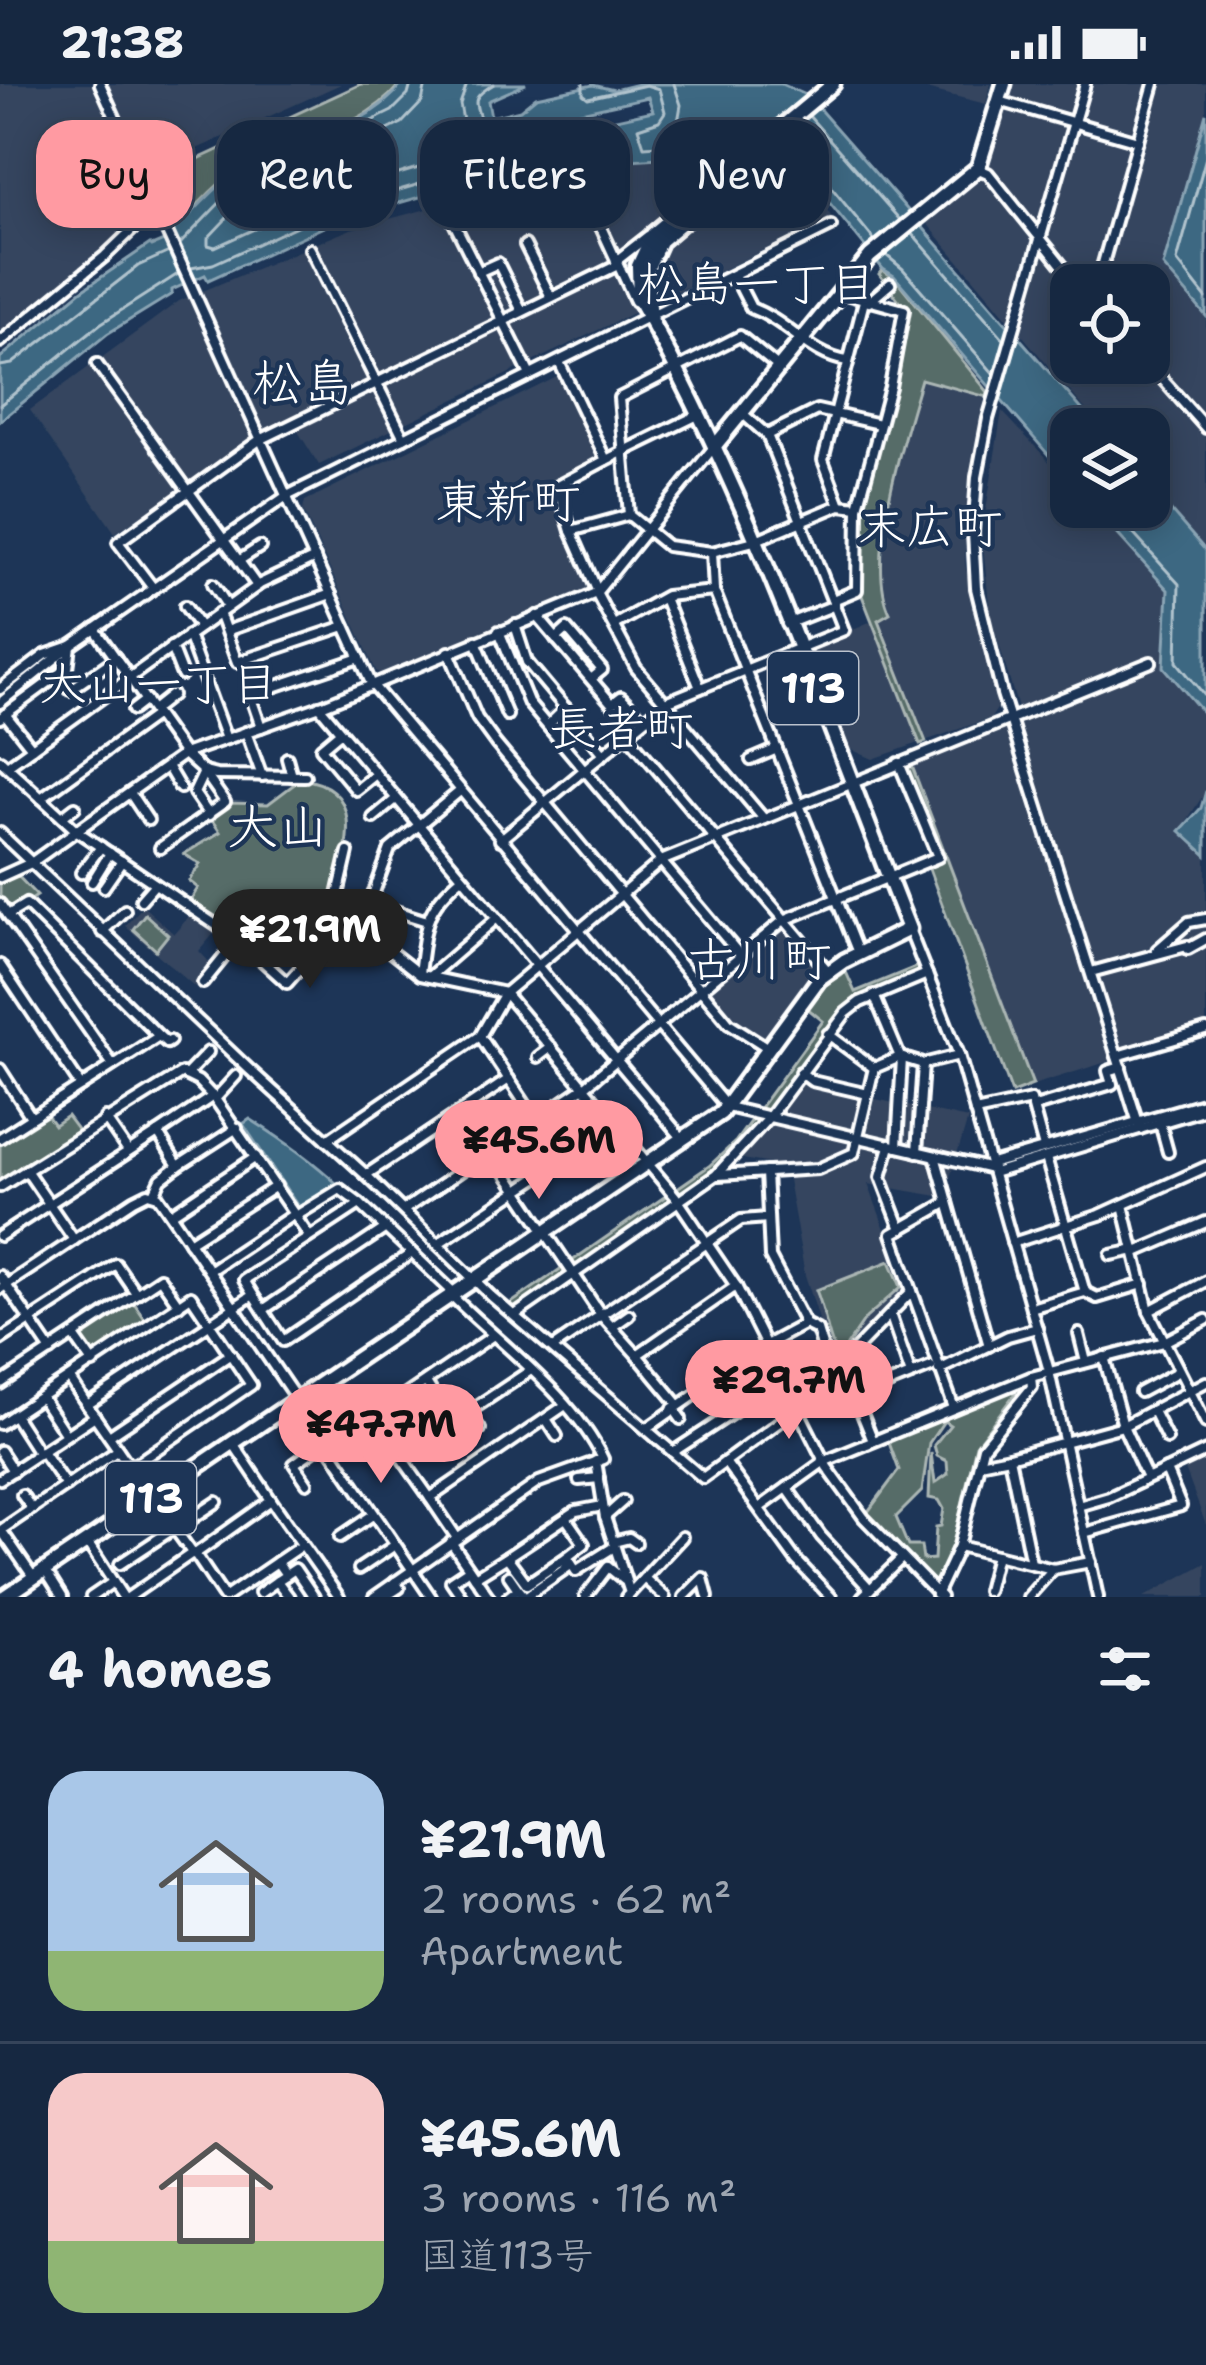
<!DOCTYPE html>
<meta charset="utf-8">
<style>
body{margin:0;font-family:"Shantell Sans","Klee One",sans-serif;background:#1f3048;color:#f1f3f6;height:100vh;display:flex;flex-direction:column;font-size:45px;white-space:nowrap}
*{box-sizing:border-box;margin:0}
p{font-size:39px;color:#9ea6b1}
.icon{flex:none;width:66px;height:66px;fill:none;stroke:currentColor;stroke-width:2;stroke-linecap:round;stroke-linejoin:round}
.map{position:relative;height:1513px;overflow:hidden}
.drawer{display:flex;flex-direction:column;background:#162841;flex:1}
.drawer>*{flex:none}
.banner{position:absolute;left:36px;top:36px;width:1134px;height:108px;display:flex;gap:24px}
.fabs{position:absolute;left:1050px;top:180px;display:grid;gap:24px}
.fabs a{display:grid;place-items:center;width:120px;height:120px;border-radius:24px;background:#162841;box-shadow:0 6px 30px #0003,0 0 0 3px #35445a;font-size:60px}
.price{position:absolute;translate:-50% -102px;padding:0 27px;border-radius:42px;background:#ff9aa2;color:#111;font-size:39px;line-height:78px;filter:drop-shadow(0 3px 6px #0008)}
.price::after{content:'';position:absolute;left:50%;top:72px;width:36px;height:27px;margin-left:-18px;background:inherit;clip-path:polygon(0 0,100% 0,50% 100%)}
.price.current{background:#222;color:#fff}
ul{padding:0;list-style:none}
li{display:flex;align-items:center;gap:36px;height:300px;padding:0 48px}
li+li{border-top:3px solid #35445a}
li span{display:grid;place-items:center;flex:none;width:336px;height:240px;border-radius:36px;color:#555}
li>.icon{margin-inline-start:auto}
span .icon{width:144px;height:144px;fill:#fffc;stroke-width:1}
li b{font-size:51px}
h2{display:flex;justify-content:space-between;align-items:center;height:144px;padding:0 48px;font-size:51px}
.pill{padding:0 42px;border-radius:36px;background:#162841;box-shadow:0 6px 30px #0003,0 0 0 3px #35445a;font-size:42px;line-height:108px}
.pill.current{background:#ff9aa2;color:#111}
.status{display:flex;justify-content:space-between;align-items:center;height:84px;padding:0 60px;background:#162841;direction:ltr}
.status svg{height:33px;fill:currentColor}
.map>svg:first-child{display:block}
.built{fill:#34455f;fill-rule:evenodd}
.green{fill:#576c68;stroke:#abb6b4;stroke-width:3;fill-rule:evenodd}
.water{fill:#3c6882;stroke:#8aa4b4;stroke-width:3}
.lines{fill:none;stroke-linecap:round;stroke-linejoin:round}
.shore{stroke:#b1c3cd;stroke-width:3}
.minor-casing{stroke:#fff;stroke-width:16}
.highway-casing{stroke:#fff;stroke-width:21}
.minor{stroke:#1d3557;stroke-width:8}
.highway{stroke:#1d3557;stroke-width:12}
.labels{text-anchor:middle;stroke-width:9;stroke-linejoin:round;paint-order:stroke}
.shield{fill:#1d3557;stroke:#bbc2cd;stroke-width:3}
.shield-label{font-size:42px;font-weight:bold;fill:#fff}
.neighbourhood-label{font-size:48px;fill:#fff;stroke:#1d3557}
.quarter-label{font-size:51px;fill:#fff;stroke:#1d3557}
</style>
<div class="status"><b>21:38</b><svg viewBox="0 0 49 12"><path d="M0 12V9h3v3zM5 12V6h3v6zM10 12V3h3v9zM15 12V0h3v12zM26 1h20v11H26zM47 4h2v5h-2z"/></svg></div>
<div class="map">
<svg width="1206" height="1513" viewBox="0 0 1206 1513">
<rect width="100%" height="100%" fill="#1d3557"/>
<filter id="ink" filterUnits="userSpaceOnUse"><feTurbulence type="fractalNoise" baseFrequency=".00833" numOctaves="2"/><feDisplacementMap in="SourceGraphic" scale="24" xChannelSelector="R" yChannelSelector="G"/><feConvolveMatrix kernelMatrix="1 2 1 2 8 2 1 2 1" color-interpolation-filters="sRGB"/></filter>
<g filter="url(#ink)">
<g class="built">
<path d="M0,0H341L152,85L141,125L86,184L0,254Z"/>
<path d="M906,0H991L986,20Z"/>
<path d="M1012,0H1206V29L1163,182L1206,232V467L1149,400V345H1102L925,137L991,77ZM1071,201H1149V279H1071Z"/>
<path d="M782,71L832,133L319,381L289,333L115,449L30,326L179,217L351,145L518,101L634,75Z"/>
<path d="M559,292L600,374L553,399L566,446L591,504L380,589L376,587L303,426L305,417Z"/>
<path d="M921,295L985,313L968,402L965,480L998,623L991,634L873,675L848,664L805,566L890,529L881,510L887,417Z"/>
<path d="M1002,327L1071,401V423H1091L1169,506L1165,583L1206,632V707L1180,747L1206,771V947L1033,1001L912,682L1022,638L990,530L982,451Z"/>
<path d="M143,822L174,850L191,830L216,847L199,867L213,882L195,903L125,842Z"/>
<path d="M783,841L820,885L767,959L735,936L707,905Z"/>
<path d="M797,998L968,1035L944,1113L868,1100L908,1206L851,1265L838,1295L805,1191L787,1090L807,1087L738,1074Z"/>
<path d="M1206,1374V1441L1185,1385Z"/>
<path d="M1206,1479V1513H1144Z"/>
</g>
<g class="green">
<path d="M361,0H400C361,49 284,58 232,90C210,104 196,126 175,141L155,95Z"/>
<path d="M882,186L895,194L988,308L987,313L921,295C904,353 864,475 890,529L878,536L926,658L920,660L859,504L860,421L907,227L879,190Z"/>
<path d="M912,682L1033,1001L1012,1009L928,782L940,776L903,685Z"/>
<path d="M301,695C367,703 347,763 335,808L333,814L263,847L246,850L190,817L198,804L189,797L200,780L184,770L220,748L209,732L228,719L268,720Z"/>
<path d="M14,788L37,812L8,831L0,820V794Z"/>
<path d="M145,830L168,851L156,866L133,845Z"/>
<path d="M923,880L927,890L846,929L769,1033L716,1091L515,1231L507,1222L709,1082L736,1057L823,937L807,924L822,903L846,888L855,908Z"/>
<path d="M46,1030L54,1041L67,1032L79,1048L0,1100V1061Z"/>
<path d="M890,1177L901,1203L866,1234L842,1269L835,1267C826,1247 825,1227 816,1206Z"/>
<path d="M130,1213L149,1241L93,1279L74,1252Z"/>
<path d="M1020,1303L976,1361L953,1459L938,1498L930,1495L867,1429L899,1386L888,1356ZM944,1337L950,1341L934,1361L937,1372L947,1377L948,1390L935,1399L931,1369L929,1414L939,1416L944,1425L941,1442L936,1443L934,1475L923,1476L921,1462H908L896,1433L922,1407L929,1359Z"/>
</g>
<g class="water">
<path d="M402,0H526L488,17L491,33L520,26L536,13L593,1L614,6L638,0H781L808,12L1099,345H1071V397L894,192L883,185L786,65L631,76L625,52L593,59L589,41L653,27L648,13L495,47L496,61L565,46L569,64L500,79L501,90L339,136L208,196L205,191L172,206V210L107,250L0,337V274L81,207L150,160L152,162L171,154L168,147C192,134 203,114 224,98C276,57 361,54 402,0Z"/>
<path d="M1206,29V232L1163,182Z"/>
<path d="M1149,402L1206,467V632L1164,583L1168,506L1093,423H1149Z"/>
<path d="M1206,707V771L1180,747L1201,724Z"/>
<path d="M250,1035C280,1054 310,1074 336,1099L299,1124L243,1040Z"/>
</g>
<g class="lines">
<g class="shore">
<path d="M426,0L422,18L402,39L242,118L208,154V161L215,163L329,111L465,70L468,64L460,20L467,0"/>
<path d="M583,0V10L588,14L646,1L659,5L665,28L659,37L638,44L644,62L754,54"/>
<path d="M674,0L681,21L678,38L682,43L773,38"/>
<path d="M809,32L900,136"/>
<path d="M793,56L875,157"/>
<path d="M1206,73L1177,177L1206,214"/>
<path d="M912,149L1004,255"/>
<path d="M180,160L233,105L392,27L408,11L411,0"/>
<path d="M886,171L903,185L994,290"/>
<path d="M191,184L213,180L334,125L485,81L489,72C482,60 484,55 482,42C477,18 467,16 494,0"/>
<path d="M0,282L12,280L138,182L169,168"/>
<path d="M0,321L100,240L178,190"/>
<path d="M1109,423L1179,500L1177,578L1206,613"/>
</g>
<defs>
<g id="minor">
<path d="M100,0L371,599L727,1023L992,1085"/>
<path d="M1085,0L988,335L977,393L973,449L976,504L1002,610L1140,1045"/>
<path d="M999,17L1138,57"/>
<path d="M588,78L599,139L635,217"/>
<path d="M979,85L988,89L1077,200"/>
<path d="M450,131L530,291"/>
<path d="M525,161L551,213"/>
<path d="M310,165L404,354"/>
<path d="M616,177L648,152"/>
<path d="M478,188L498,179L522,227"/>
<path d="M734,191L751,224C789,238 809,271 847,277"/>
<path d="M1077,200L1098,197L1154,0"/>
<path d="M869,218L890,200"/>
<path d="M0,258L105,172L157,122"/>
<path d="M559,278L606,376L557,402L571,447L597,506"/>
<path d="M1148,279L1206,344"/>
<path d="M97,280L257,502"/>
<path d="M778,283L740,252L619,314L629,431L667,462L712,468L754,457L840,421L858,423"/>
<path d="M767,351L817,326L879,340"/>
<path d="M606,376L698,331"/>
<path d="M840,421L823,376L864,217"/>
<path d="M571,447L629,431"/>
<path d="M712,468L714,507L858,869"/>
<path d="M240,476L260,463"/>
<path d="M213,500L228,523"/>
<path d="M153,504L118,458L258,357L618,181"/>
<path d="M596,509L636,584L764,735"/>
<path d="M664,514L700,604"/>
<path d="M833,516L857,506L858,423L890,303L904,226L842,209"/>
<path d="M185,522L200,543"/>
<path d="M219,529L237,578L345,542"/>
<path d="M537,532L612,620L621,613L644,636"/>
<path d="M787,540L835,521"/>
<path d="M515,541L527,578L604,670"/>
<path d="M614,541L666,512L714,507"/>
<path d="M95,545L184,670L204,688L225,718L160,764"/>
<path d="M226,547L331,510"/>
<path d="M499,547L529,620L740,871"/>
<path d="M188,551L226,655"/>
<path d="M556,555L567,545L602,586L591,595"/>
<path d="M476,557L507,631"/>
<path d="M171,563L182,591"/>
<path d="M449,568L477,634L496,660L729,939L768,964"/>
<path d="M0,605L45,571L71,562L68,584L0,634"/>
<path d="M70,606L116,574"/>
<path d="M0,619L71,562L285,413L831,142"/>
<path d="M319,622L682,1054"/>
<path d="M133,626L146,616"/>
<path d="M153,626L172,611"/>
<path d="M5,630L32,664"/>
<path d="M548,641L566,624"/>
<path d="M261,643L250,611L360,574"/>
<path d="M246,648L262,692"/>
<path d="M340,648L321,664L356,706L376,690"/>
<path d="M627,650L828,887"/>
<path d="M287,674L292,692"/>
<path d="M0,676L77,747L244,860L321,826L335,824L420,891L505,909L675,1112L736,1202L827,1383L864,1434L941,1513"/>
<path d="M751,676L777,665"/>
<path d="M7,682L260,500L315,474"/>
<path d="M167,682L180,704"/>
<path d="M130,709L148,736"/>
<path d="M41,714L156,631"/>
<path d="M209,731L194,709L204,688L216,691L305,692"/>
<path d="M62,733L75,723"/>
<path d="M373,734L396,715"/>
<path d="M0,749L250,986L366,1091L491,1212L703,1394L725,1378L796,1476L831,1513"/>
<path d="M500,756L666,618L844,546L767,351L742,329"/>
<path d="M81,789L101,763"/>
<path d="M0,793L31,779L184,670L326,620L596,509L714,363"/>
<path d="M92,798L110,769"/>
<path d="M104,803L122,777"/>
<path d="M141,816L155,800"/>
<path d="M0,820L8,831L26,820L159,952L0,1054"/>
<path d="M335,824L348,768"/>
<path d="M8,831L113,981"/>
<path d="M427,837L370,819L390,765L460,707"/>
<path d="M909,845L959,971L1049,1287L1098,1513"/>
<path d="M102,848L125,826"/>
<path d="M244,860L287,899L323,859L310,831"/>
<path d="M1157,866L1189,838L1206,835"/>
<path d="M0,881L81,1002"/>
<path d="M1091,888L1187,862L1188,865L1206,855"/>
<path d="M419,889C426,841 423,826 462,793"/>
<path d="M430,892L497,834"/>
<path d="M203,899L238,856"/>
<path d="M874,911L900,973"/>
<path d="M828,950L874,984"/>
<path d="M159,952L167,959L170,957"/>
<path d="M480,952L536,1036"/>
<path d="M1117,972L1206,946"/>
<path d="M538,973L551,963"/>
<path d="M0,985L31,1033"/>
<path d="M800,988L812,997L868,1010"/>
<path d="M186,991L208,968"/>
<path d="M215,1015L236,992"/>
<path d="M1038,1022L1112,1000L1108,987L1121,983"/>
<path d="M975,1028L1031,1016L1044,1064"/>
<path d="M105,1034L127,1066"/>
<path d="M1160,1039L1168,1068"/>
<path d="M158,1049L213,1012"/>
<path d="M327,1056L480,952L505,909L661,777L1151,578"/>
<path d="M890,1062L881,1093L901,1145"/>
<path d="M897,1063L902,974"/>
<path d="M491,1067L601,1231L637,1271L736,1202"/>
<path d="M917,1068L923,980"/>
<path d="M1046,1074L1085,1208"/>
<path d="M991,1080L1206,1018"/>
<path d="M178,1082L237,1044"/>
<path d="M26,1086L74,1156"/>
<path d="M766,1088L770,1173L805,1240L817,1246L836,1308L855,1266L912,1207L892,1150L948,1118L935,1072"/>
<path d="M993,1089L1206,1025"/>
<path d="M366,1091L509,995"/>
<path d="M718,1091L818,1085L854,1069L874,984L900,973L923,980L959,971"/>
<path d="M0,1103L182,989L198,997L215,1015L309,1152"/>
<path d="M948,1118L989,1262"/>
<path d="M1123,1121L1149,1227L1206,1339"/>
<path d="M404,1126L584,1003L784,836L938,773L899,679"/>
<path d="M171,1130L256,1073"/>
<path d="M296,1132L340,1105L360,1120"/>
<path d="M0,1152L158,1049L178,1082L161,1095L154,1110"/>
<path d="M189,1158L276,1102"/>
<path d="M439,1159L616,1041"/>
<path d="M1012,1159L1100,1131L1206,1083"/>
<path d="M1136,1168L1206,1138"/>
<path d="M412,1169L454,1209"/>
<path d="M1111,1171L1135,1166"/>
<path d="M209,1187L294,1130"/>
<path d="M0,1192L51,1267"/>
<path d="M0,1205L134,1116L148,1109L158,1112L431,1513"/>
<path d="M912,1207L954,1324"/>
<path d="M1031,1224L1085,1208L1097,1214L1143,1200"/>
<path d="M263,1226L386,1144"/>
<path d="M1149,1227L1206,1197"/>
<path d="M890,1230L911,1291"/>
<path d="M515,1231L716,1091L769,1033L846,929L860,918L927,890"/>
<path d="M612,1243L629,1231"/>
<path d="M1079,1250L1086,1278"/>
<path d="M74,1252L93,1279"/>
<path d="M0,1256L116,1180L136,1209"/>
<path d="M554,1263L741,1136L768,1134"/>
<path d="M637,1271L678,1320"/>
<path d="M1104,1273L1123,1342L1147,1394"/>
<path d="M531,1286L401,1373L430,1414L564,1322"/>
<path d="M939,1286L1008,1252L1037,1244"/>
<path d="M845,1287L873,1357"/>
<path d="M70,1295L87,1321"/>
<path d="M426,1298L432,1308"/>
<path d="M0,1300L160,1194L179,1221"/>
<path d="M1140,1308L1179,1287"/>
<path d="M41,1313L66,1351"/>
<path d="M856,1313L931,1283"/>
<path d="M673,1324L681,1335"/>
<path d="M1153,1327L1167,1355"/>
<path d="M469,1328L480,1345"/>
<path d="M14,1331L39,1370"/>
<path d="M374,1333L401,1373"/>
<path d="M546,1335L557,1352"/>
<path d="M0,1340L191,1212L251,1301L131,1383"/>
<path d="M646,1345L766,1261L805,1240"/>
<path d="M109,1352L231,1270"/>
<path d="M328,1364L492,1252"/>
<path d="M0,1367L13,1387"/>
<path d="M42,1367L66,1402"/>
<path d="M673,1368L783,1296"/>
<path d="M596,1377L605,1433L630,1509L626,1513"/>
<path d="M725,1378L797,1325L836,1308"/>
<path d="M979,1379L1009,1373"/>
<path d="M0,1395L95,1332"/>
<path d="M579,1396L599,1394"/>
<path d="M307,1399L294,1380L325,1358"/>
<path d="M787,1404L821,1452L870,1505"/>
<path d="M22,1411L32,1425"/>
<path d="M151,1413L87,1321L253,1211L283,1257L412,1169L360,1120L244,1196L253,1211"/>
<path d="M152,1414L193,1470"/>
<path d="M430,1414L457,1454"/>
<path d="M271,1416L339,1513"/>
<path d="M1078,1422L1109,1413L1206,1367"/>
<path d="M759,1424L823,1378L1031,1293L1164,1258L1206,1236"/>
<path d="M605,1433L623,1417"/>
<path d="M566,1434L584,1460L567,1473"/>
<path d="M175,1446L217,1418"/>
<path d="M1084,1449L1181,1422L1166,1386"/>
<path d="M340,1453L374,1430"/>
<path d="M87,1458L123,1513"/>
<path d="M451,1458L475,1493L507,1473L527,1500L567,1473L576,1487L614,1463"/>
<path d="M613,1458L629,1454L636,1459"/>
<path d="M959,1462L1053,1485L1091,1478"/>
<path d="M507,1473L576,1427L603,1422"/>
<path d="M1031,1479L1009,1373L1123,1342L1206,1298"/>
<path d="M120,1480L173,1445"/>
<path d="M359,1485L395,1461"/>
<path d="M45,1486L62,1513"/>
<path d="M286,1491L295,1485L314,1513"/>
<path d="M475,1493L489,1513"/>
<path d="M34,1494L1,1446L118,1366"/>
<path d="M644,1494L665,1513"/>
<path d="M518,1505L525,1513L568,1483L564,1477"/>
<path d="M987,1507L996,1471"/>
<path d="M260,1509L277,1497"/>
<path d="M630,1509L682,1453"/>
<path d="M936,1511L959,1462L983,1363L1032,1303L1031,1293"/>
<path d="M91,1513L113,1498"/>
<path d="M129,1513L191,1470"/>
<path d="M224,1513L195,1470L271,1416L233,1359"/>
<path d="M226,1513L277,1478"/>
<path d="M289,1513L277,1497L286,1491L277,1478L302,1461"/>
<path d="M374,1513L539,1398L603,1375C575,1314 500,1260 452,1212"/>
<path d="M385,1513L399,1504L395,1498"/>
<path d="M462,1513L451,1497L469,1485"/>
<path d="M508,1513L518,1505L509,1492"/>
<path d="M585,1513L608,1483L624,1496"/>
<path d="M684,1513L703,1494L708,1513"/>
<path d="M862,1513L902,1474"/>
<path d="M1028,1513L1053,1485"/>
</g>
<g id="highway">
<path d="M651,232L646,188L660,157L795,42"/>
<path d="M714,363L870,172L978,84L1004,0"/>
<path d="M5,1513L721,1029L819,895L844,877L909,845C826,637 750,410 639,216L638,182L653,150L833,0"/>
</g>
</defs>
<use href="#minor" class="minor-casing"/>
<use href="#highway" class="highway-casing"/>
<use href="#minor" class="minor"/>
<use href="#highway" class="highway"/>
</g>
</g>
<g class="labels">
<g class="shield">
<rect x="768" y="568" width="90" height="72" rx="9"/>
<rect x="106" y="1378" width="90" height="72" rx="9"/>
</g>
<g class="shield-label">
<text x="813" y="619">113</text>
<text x="151" y="1429">113</text>
</g>
<g class="neighbourhood-label">
<text x="757" y="216">松島一丁目</text>
<text x="508" y="434">東新町</text>
<text x="930" y="459">末広町</text>
<text x="159" y="616">大山一丁目</text>
<text x="621" y="661">長者町</text>
<text x="759" y="892">古川町</text>
</g>
<g class="quarter-label">
<text x="303" y="316">松島</text>
<text x="278" y="760">大山</text>
</g>
</g>
</svg>
<div class="fabs">
<a><svg class="icon" aria-label="locate" viewBox="0 0 24 24"><circle cx="12" cy="12" r="6"/><path d="M12 2v4M12 18v4M2 12h4M18 12h4"/></svg></a>
<a><svg class="icon" aria-label="layers" viewBox="0 0 24 24"><path d="M12 4l9 5-9 5-9-5zM3 14l9 5 9-5"/></svg></a>
</div>
<b class="price current" style="left:310px;top:907px">¥21.9M</b>
<b class="price" style="left:539px;top:1118px">¥45.6M</b>
<b class="price" style="left:789px;top:1358px">¥29.7M</b>
<b class="price" style="left:381px;top:1402px">¥47.7M</b>
<div class="banner">
<a class="pill current">Buy</a>
<a class="pill">Rent</a>
<a class="pill">Filters</a>
<a class="pill">New</a>
</div>
</div>
<section class="drawer">
<h2>4 homes<svg class="icon" aria-label="filters" viewBox="0 0 24 24"><path d="M4 7h16M4 17h16"/><circle cx="9" cy="7" r="2"/><circle cx="15" cy="17" r="2"/></svg></h2>
<ul>
<li><span style="background:linear-gradient(#a9c7e8 75%,#8fb573 0)"><svg class="icon" aria-label="home" viewBox="0 0 24 24"><path d="M3 11l9-7 9 7M6 9v11h12V9"/></svg></span><div><b>¥21.9M</b><p>2 rooms · 62 m²</p><p>Apartment</p></div></li>
<li><span style="background:linear-gradient(#f6c9c9 70%,#8fb573 0)"><svg class="icon" aria-label="home" viewBox="0 0 24 24"><path d="M3 11l9-7 9 7M6 9v11h12V9"/></svg></span><div><b>¥45.6M</b><p>3 rooms · 116 m²</p><p>国道113号</p></div></li>
</ul>
</section>
